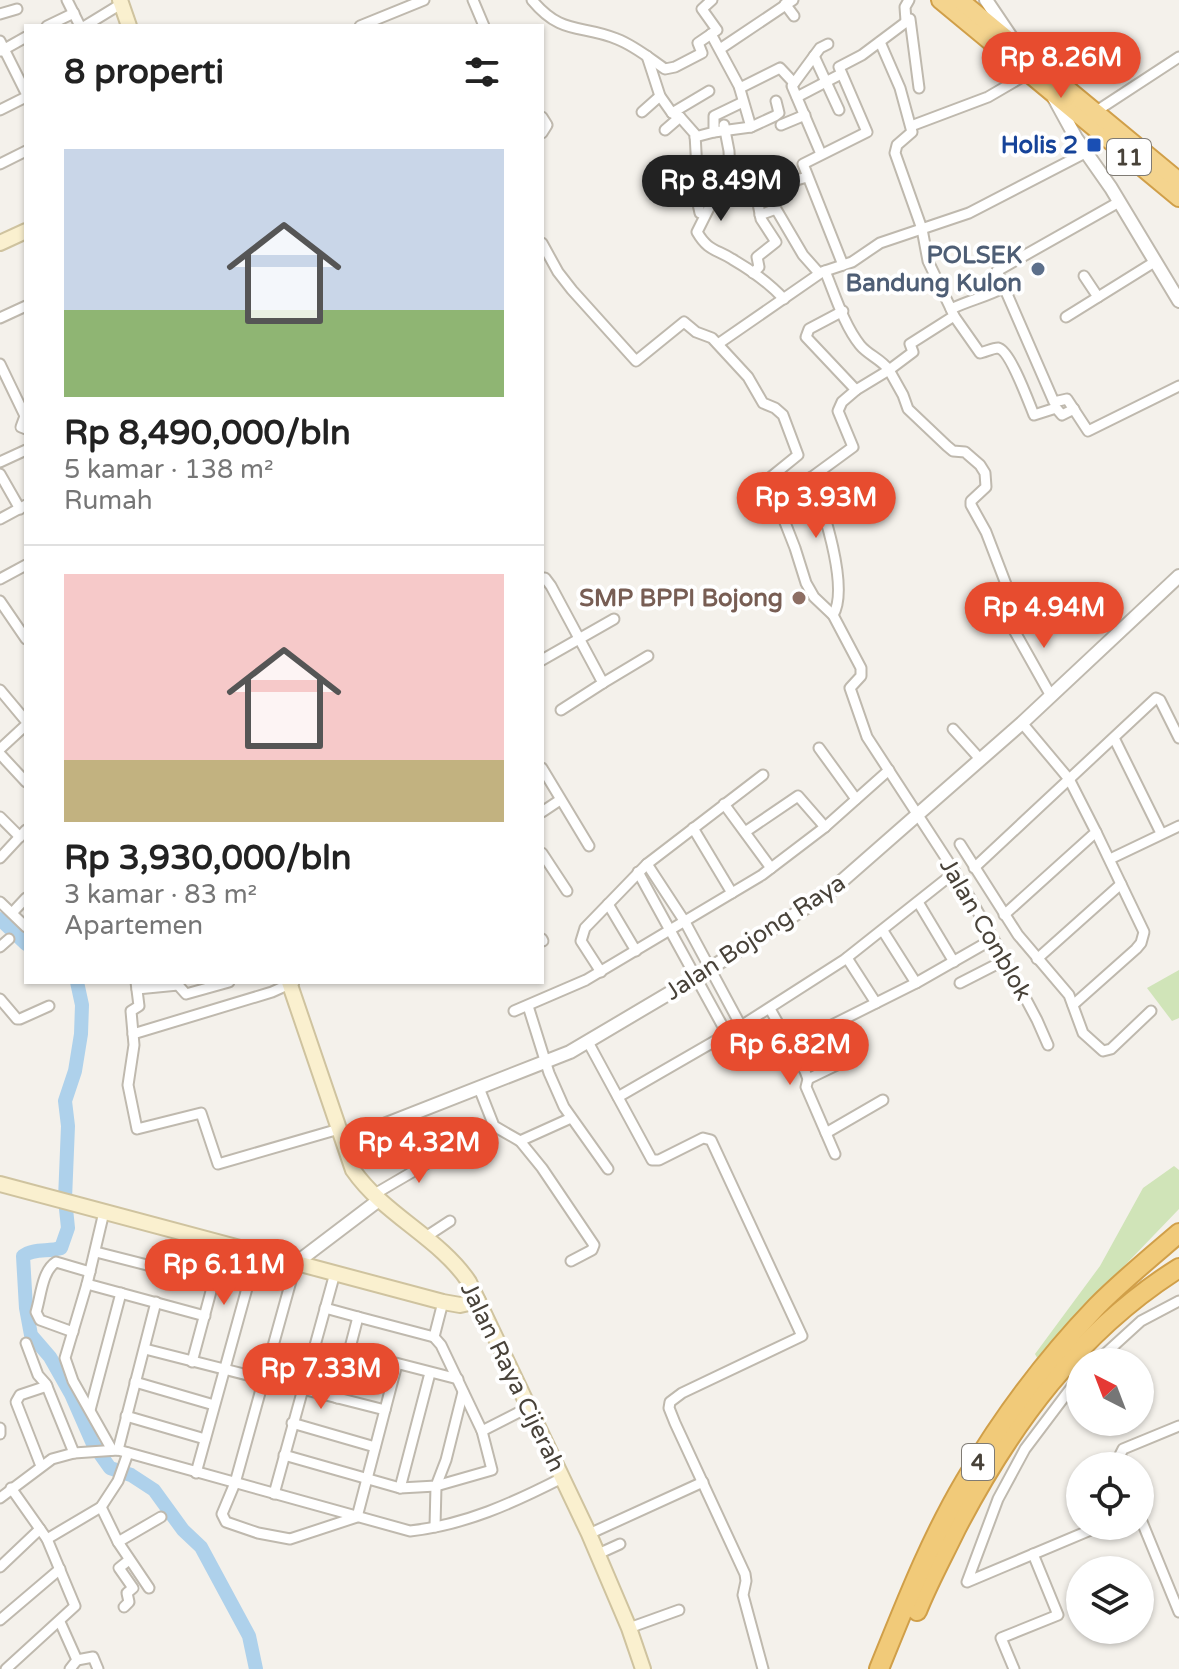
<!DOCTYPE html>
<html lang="id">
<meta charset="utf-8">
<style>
body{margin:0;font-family:"Varela Round",sans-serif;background:#f6f6f6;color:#222;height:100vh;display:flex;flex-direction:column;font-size:30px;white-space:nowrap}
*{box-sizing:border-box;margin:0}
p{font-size:26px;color:#767676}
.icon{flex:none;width:44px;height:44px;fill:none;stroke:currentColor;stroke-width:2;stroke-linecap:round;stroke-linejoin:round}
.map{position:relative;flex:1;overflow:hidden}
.details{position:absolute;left:24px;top:24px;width:520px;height:960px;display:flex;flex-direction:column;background:#fff;border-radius:0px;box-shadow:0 2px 6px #0004}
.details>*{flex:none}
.needle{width:52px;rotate:318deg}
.controls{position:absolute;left:1066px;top:1348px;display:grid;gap:16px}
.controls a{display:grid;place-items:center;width:88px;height:88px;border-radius:50%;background:#fff;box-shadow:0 2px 6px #0004;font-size:40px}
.price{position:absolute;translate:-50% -68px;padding:0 18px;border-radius:28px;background:#e74c2f;color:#fff;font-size:26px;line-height:52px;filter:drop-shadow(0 2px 4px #0008)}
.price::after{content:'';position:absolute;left:50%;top:48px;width:24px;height:18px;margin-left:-12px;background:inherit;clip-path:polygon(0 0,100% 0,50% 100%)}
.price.selected{background:#222;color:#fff}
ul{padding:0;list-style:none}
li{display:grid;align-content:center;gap:16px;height:424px;padding:0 40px}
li+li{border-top:2px solid #e0e0e0}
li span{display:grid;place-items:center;height:248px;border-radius:0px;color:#555}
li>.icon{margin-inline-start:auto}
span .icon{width:144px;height:144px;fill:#fffc;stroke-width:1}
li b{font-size:34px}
h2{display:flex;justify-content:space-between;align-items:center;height:96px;padding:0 40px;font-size:34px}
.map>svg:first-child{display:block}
.green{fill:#d0e4b8}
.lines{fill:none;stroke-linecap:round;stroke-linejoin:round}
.river{stroke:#aed1eb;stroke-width:14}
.minor-casing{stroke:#bfb9ae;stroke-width:13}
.tertiary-casing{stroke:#bfb9ae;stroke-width:16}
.secondary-casing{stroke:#cfc39f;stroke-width:18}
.trunk-casing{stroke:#d09f49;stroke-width:20}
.motorway-casing{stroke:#d09f49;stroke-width:22}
.minor{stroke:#fff;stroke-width:9}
.tertiary{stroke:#fff;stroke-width:12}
.secondary{stroke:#faf0cf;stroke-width:14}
.trunk{stroke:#f4d48e;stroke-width:16}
.motorway{stroke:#f1ca79;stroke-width:18}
.transit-dot{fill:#1a4fb4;stroke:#fff;stroke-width:3}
.service-dot{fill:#5c6f8a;stroke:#fff;stroke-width:3}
.education-dot{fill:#8d6e63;stroke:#fff;stroke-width:3}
.labels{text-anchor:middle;stroke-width:8;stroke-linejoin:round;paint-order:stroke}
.shield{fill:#fff;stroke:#7f7b74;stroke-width:2}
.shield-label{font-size:22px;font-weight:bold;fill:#484239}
.transit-label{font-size:24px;font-weight:bold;fill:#164399;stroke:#fff;text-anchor:end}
.service-label{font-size:24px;font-weight:bold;fill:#4e5e75;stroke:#fff;text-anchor:end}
.education-label{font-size:24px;font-weight:bold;fill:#785e54;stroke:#fff;text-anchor:end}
.street-label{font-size:24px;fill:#484239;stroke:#fff}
</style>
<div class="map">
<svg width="1179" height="1669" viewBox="0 0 1179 1669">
<rect width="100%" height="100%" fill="#f4f1eb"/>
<g class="green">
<path d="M1179,970V1018L1172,1021L1147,988Z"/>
<path d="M1174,1166L1179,1170V1209L1104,1287L1040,1363L1035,1354L1100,1266L1143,1188Z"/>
</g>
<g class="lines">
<g class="river">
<path d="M0,919L26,944"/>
<path d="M77,982L82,1005L81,1034L75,1071L65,1101L68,1126L65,1199L68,1228L61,1248C49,1252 33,1248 23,1256L26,1308L31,1335L50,1357L71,1394L93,1444L110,1468L131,1475L154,1490L183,1530L201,1547L249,1636L256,1669"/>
</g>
<defs>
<g id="minor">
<path d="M67,0L80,26"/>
<path d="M473,0L484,26"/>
<path d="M532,0C562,36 581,24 617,39C635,46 649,58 665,69L675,67L702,53L698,43L717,30L702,9L712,0"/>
<path d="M785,4L794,16"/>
<path d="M0,14L17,9"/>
<path d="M906,21L905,7L909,0"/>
<path d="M47,26L74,13"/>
<path d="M85,26L121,4"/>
<path d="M360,26L424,0"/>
<path d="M711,34L739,86L751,127"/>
<path d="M0,41L26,93"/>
<path d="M880,42L900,88L912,132L897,145L895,153L922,229L928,261L951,309"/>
<path d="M720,49L793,0"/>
<path d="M1,51L26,37"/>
<path d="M647,56L660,96L672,113L680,117L695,134L697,170L695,190L700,213"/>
<path d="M814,56L839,110"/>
<path d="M740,88L780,68L794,83"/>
<path d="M797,97L841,74"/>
<path d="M0,110L26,97"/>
<path d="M642,112L660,96"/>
<path d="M1095,112L1179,57"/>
<path d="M672,113L709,91"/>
<path d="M542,117L547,125L542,133"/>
<path d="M724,125L729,151L731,198"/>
<path d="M781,125L805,115"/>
<path d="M911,126L988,97L1029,73"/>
<path d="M665,130L680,117"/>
<path d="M714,132L751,127L775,116L779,113L776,101"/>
<path d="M695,137L714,132V116L743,102"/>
<path d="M821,154L792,86L820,48L828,44"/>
<path d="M0,164L26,151"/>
<path d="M696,197L723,199L756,193L757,178L793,181L807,177"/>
<path d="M714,198L697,232C708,251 716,249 732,259C751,270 770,284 784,299"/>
<path d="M1119,202L997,271L1054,402L1067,399L1088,431L1179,386"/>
<path d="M760,215L776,209L803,255L819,273"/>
<path d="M542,243L558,272L572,290L636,361L684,322L696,332L712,338L748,377L763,403L775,408L783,415L798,455L761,485"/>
<path d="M843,265L803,164L867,132L839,67L862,55L910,19L919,88"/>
<path d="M825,271C835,295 844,325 860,345C868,355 881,359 889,370L913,352L910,344L954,316L951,309C970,300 986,297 1005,287"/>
<path d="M753,273L759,267L757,257L776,242L761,219L756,193"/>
<path d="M1084,276L1098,297"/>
<path d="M954,316L980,353C985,352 993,348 998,348C1010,350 1029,403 1034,415L1056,408L1062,415L1074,409"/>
<path d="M1066,317L1156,261"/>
<path d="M0,318L26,306"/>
<path d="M718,344L822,272L852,262L880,243L969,213L1085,153"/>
<path d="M0,364L26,418"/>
<path d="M856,390L889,370L903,395L908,409L947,446L953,451L965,452L980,465L985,473L986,487L971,501V505L986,532L1009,592L1000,601L1001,607L1051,696"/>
<path d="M25,416L21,427L26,429"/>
<path d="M0,462L26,450"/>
<path d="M0,474L20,509"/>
<path d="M812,477L853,447L838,411L842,402L856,390L806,337L809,329L843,311"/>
<path d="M768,479L795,548L806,583L814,597L833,615L861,668V676L850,688L867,737L955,872L1001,952L1037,1020L1048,1045"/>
<path d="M773,493L812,477C822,506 850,588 833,615"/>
<path d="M0,519L26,505"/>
<path d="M542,578H545L551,586L603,683L648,656"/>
<path d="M0,579L26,565"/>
<path d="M0,601L26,639"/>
<path d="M542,660L614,619"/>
<path d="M0,690L26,721"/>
<path d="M561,710L603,683"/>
<path d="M953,729L980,759"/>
<path d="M1114,738L1161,833"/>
<path d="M819,748L856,799"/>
<path d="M0,749L26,725"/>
<path d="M0,754L26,782"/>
<path d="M542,768L589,846"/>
<path d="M724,804L771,868"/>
<path d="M542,812L560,800"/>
<path d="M0,817L20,837"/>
<path d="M693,828L732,893"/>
<path d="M745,832L798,796L825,827"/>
<path d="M960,844L1018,935L1069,995L1083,1033L1103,1051L1111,1049L1151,1011"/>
<path d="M542,853L567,891"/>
<path d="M0,858L26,830"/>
<path d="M1110,859L1179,826"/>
<path d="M647,864L685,922L741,1026"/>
<path d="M974,868L1156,698L1160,700L1179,738"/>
<path d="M638,872L727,1034"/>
<path d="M0,902L26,927"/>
<path d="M918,902L954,962"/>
<path d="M608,904L636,951"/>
<path d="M12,913L26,898"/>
<path d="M1004,915L1096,832L1069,779L1022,723"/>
<path d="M883,931L916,983"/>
<path d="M542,939L543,941"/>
<path d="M0,947L9,939"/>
<path d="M847,958L876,1003"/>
<path d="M1037,959L1121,884"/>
<path d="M601,972L581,941L585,928L647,864L763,775"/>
<path d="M136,982L139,1006L131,1011L134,1045L128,1085L137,1129L201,1113L218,1164L339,1129"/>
<path d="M960,983L1005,960"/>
<path d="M137,989L178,985L186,994L229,982"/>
<path d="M0,999L17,1019H20L49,1006"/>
<path d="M1073,1005L1136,949L1141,943L1144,932L1096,832"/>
<path d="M528,1006L549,1073L564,1107L608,1169"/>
<path d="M770,1009L805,1071L808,1079L806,1087L835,1154"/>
<path d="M514,1011L586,980L762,875L825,827L889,770"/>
<path d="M133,1034L272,992L294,982"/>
<path d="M588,1042L652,1160H659L703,1138L711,1140L802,1336L682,1393L670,1402L669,1408L675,1423L745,1574L746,1581L743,1595L763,1669"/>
<path d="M790,1046L916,983L993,939"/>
<path d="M808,1079L837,1065"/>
<path d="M479,1088L494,1126L520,1141L542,1168L594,1245L592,1250L571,1261"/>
<path d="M618,1097L741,1026L844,960L955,872"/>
<path d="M826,1133L883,1100"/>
<path d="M520,1141L571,1118"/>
<path d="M373,1195L443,1154L454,1161L494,1126"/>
<path d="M104,1212L87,1284L65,1358L73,1381L112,1450"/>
<path d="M424,1238L450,1221"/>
<path d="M96,1252L214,1282"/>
<path d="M296,1263L235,1483L222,1514L226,1522L258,1533L290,1539L357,1517L397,1364"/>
<path d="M87,1284L205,1316"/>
<path d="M325,1308L358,1317"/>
<path d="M73,1332L40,1320L36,1312C41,1296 42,1271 56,1262L90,1272"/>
<path d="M26,1343L38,1375L46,1384L74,1453"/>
<path d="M145,1349L385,1410"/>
<path d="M349,1351L458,1379"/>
<path d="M192,1362L224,1243"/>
<path d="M1096,1362L1141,1321L1179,1301"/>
<path d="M1080,1376L1025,1449L998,1499L967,1582L1100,1526"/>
<path d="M135,1382L214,1405"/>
<path d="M337,1398L358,1317L434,1337L443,1302"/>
<path d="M90,1410L121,1293"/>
<path d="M126,1416L205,1439"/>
<path d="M292,1423L375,1447"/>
<path d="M0,1428V1434"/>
<path d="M482,1431L529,1407"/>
<path d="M118,1450L156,1302"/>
<path d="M284,1455L400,1488L436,1486L492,1470L482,1431L441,1345L434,1337"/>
<path d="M41,1466L16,1402L20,1395L47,1386"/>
<path d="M1126,1466L1120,1455L1123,1449L1179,1426"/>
<path d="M196,1473L257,1252"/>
<path d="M400,1488L430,1373"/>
<path d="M274,1494L335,1273"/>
<path d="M1140,1494L1144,1500L1140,1508"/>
<path d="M0,1498L52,1459L74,1453L118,1450L410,1531C465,1525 513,1503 562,1478"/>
<path d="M101,1507L118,1542L161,1517"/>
<path d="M1140,1517L1179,1612"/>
<path d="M435,1527L436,1486L446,1460L463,1392"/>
<path d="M589,1534L703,1482"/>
<path d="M47,1539L101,1507L118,1481L128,1453"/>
<path d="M118,1542L149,1588"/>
<path d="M598,1554L620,1544"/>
<path d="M0,1567L40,1529"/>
<path d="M124,1607L129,1602L127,1593L133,1588L119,1568L129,1560"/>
<path d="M0,1620L60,1569"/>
<path d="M60,1622L77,1660L70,1669"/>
<path d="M629,1628L679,1610"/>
<path d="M77,1660L93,1657L98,1669"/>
<path d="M6,1669L75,1606L47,1539L11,1488"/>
<path d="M1014,1669L1001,1638L1058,1615L1033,1554"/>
</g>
<g id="tertiary">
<path d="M986,0L1011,37"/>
<path d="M1053,96L1076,138L1111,188L1179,301"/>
<path d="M343,1141L570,1052L695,978L827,894L1022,723L1179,576"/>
<path d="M296,1263L379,1200"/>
</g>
<g id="secondary">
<path d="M120,0L129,26"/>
<path d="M0,243L26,231"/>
<path d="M289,982L353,1170C384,1215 440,1238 469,1282L589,1534L629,1628L643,1669"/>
<path d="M0,1184L443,1302L460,1305L478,1301"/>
</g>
<g id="trunk">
<path d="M940,0L1179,198"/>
<path d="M960,0L1179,181"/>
</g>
<g id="motorway">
<path d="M917,1611C928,1583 943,1556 956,1529C1010,1425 1079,1331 1179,1268"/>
<path d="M879,1669C905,1605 930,1540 965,1481C1002,1418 1047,1358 1097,1306C1123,1280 1151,1257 1179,1233"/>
</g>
</defs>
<use href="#minor" class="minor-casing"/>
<use href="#tertiary" class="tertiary-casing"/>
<use href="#secondary" class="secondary-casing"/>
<use href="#trunk" class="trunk-casing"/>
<use href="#motorway" class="motorway-casing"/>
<use href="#minor" class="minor"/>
<use href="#tertiary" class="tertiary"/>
<use href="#secondary" class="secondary"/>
<use href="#trunk" class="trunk"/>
<use href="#motorway" class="motorway"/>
</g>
<rect class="transit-dot" x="1086" y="137" width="16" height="16" rx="4"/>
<circle class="service-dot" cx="1038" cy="269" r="8"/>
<circle class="education-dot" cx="799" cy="598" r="8"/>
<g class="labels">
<g class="shield">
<rect x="1107" y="139" width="44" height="36" rx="6"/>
<rect x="962" y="1444" width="32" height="36" rx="6"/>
</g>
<g class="shield-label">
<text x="1129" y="165">11</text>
<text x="978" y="1470">4</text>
</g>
<g class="transit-label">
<text x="1078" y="153">Holis 2</text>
</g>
<g class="service-label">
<text x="1022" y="263">POLSEK<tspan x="1022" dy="28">Bandung Kulon</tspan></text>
</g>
<g class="education-label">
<text x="783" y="606">SMP BPPI Bojong</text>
</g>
<g class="street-label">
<text transform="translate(986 929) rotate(60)" y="8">Jalan Conblok</text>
<text transform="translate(755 937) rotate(-33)" y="8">Jalan Bojong Raya</text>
<text transform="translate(513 1377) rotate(64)" y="8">Jalan Raya Cijerah</text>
</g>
</g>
</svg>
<div class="controls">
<a><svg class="needle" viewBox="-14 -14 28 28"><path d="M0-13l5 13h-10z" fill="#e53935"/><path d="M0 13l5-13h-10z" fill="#767676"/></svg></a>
<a><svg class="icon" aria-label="locate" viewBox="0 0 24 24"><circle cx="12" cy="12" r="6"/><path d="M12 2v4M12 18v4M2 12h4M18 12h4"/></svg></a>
<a><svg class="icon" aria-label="layers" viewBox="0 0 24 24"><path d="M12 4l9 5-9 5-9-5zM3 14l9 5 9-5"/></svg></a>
</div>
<b class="price" style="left:1061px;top:100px">Rp 8.26M</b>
<b class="price selected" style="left:721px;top:223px">Rp 8.49M</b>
<b class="price" style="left:816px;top:540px">Rp 3.93M</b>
<b class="price" style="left:1044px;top:650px">Rp 4.94M</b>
<b class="price" style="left:790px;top:1087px">Rp 6.82M</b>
<b class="price" style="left:419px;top:1185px">Rp 4.32M</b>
<b class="price" style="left:224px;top:1307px">Rp 6.11M</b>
<b class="price" style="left:321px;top:1411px">Rp 7.33M</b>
<section class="details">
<h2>8 properti<svg class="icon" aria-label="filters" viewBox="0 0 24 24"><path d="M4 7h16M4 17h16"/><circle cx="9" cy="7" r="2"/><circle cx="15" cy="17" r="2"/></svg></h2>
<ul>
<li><span style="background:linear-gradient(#c9d6e8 65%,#8fb573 0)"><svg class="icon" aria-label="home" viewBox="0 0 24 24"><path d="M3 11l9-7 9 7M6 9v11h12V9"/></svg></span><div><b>Rp 8,490,000/bln</b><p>5 kamar · 138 m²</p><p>Rumah</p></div></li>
<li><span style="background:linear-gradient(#f6c9c9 75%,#c2b280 0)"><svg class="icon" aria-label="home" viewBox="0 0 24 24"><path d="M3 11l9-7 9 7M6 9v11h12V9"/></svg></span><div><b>Rp 3,930,000/bln</b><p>3 kamar · 83 m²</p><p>Apartemen</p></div></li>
</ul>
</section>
</div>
